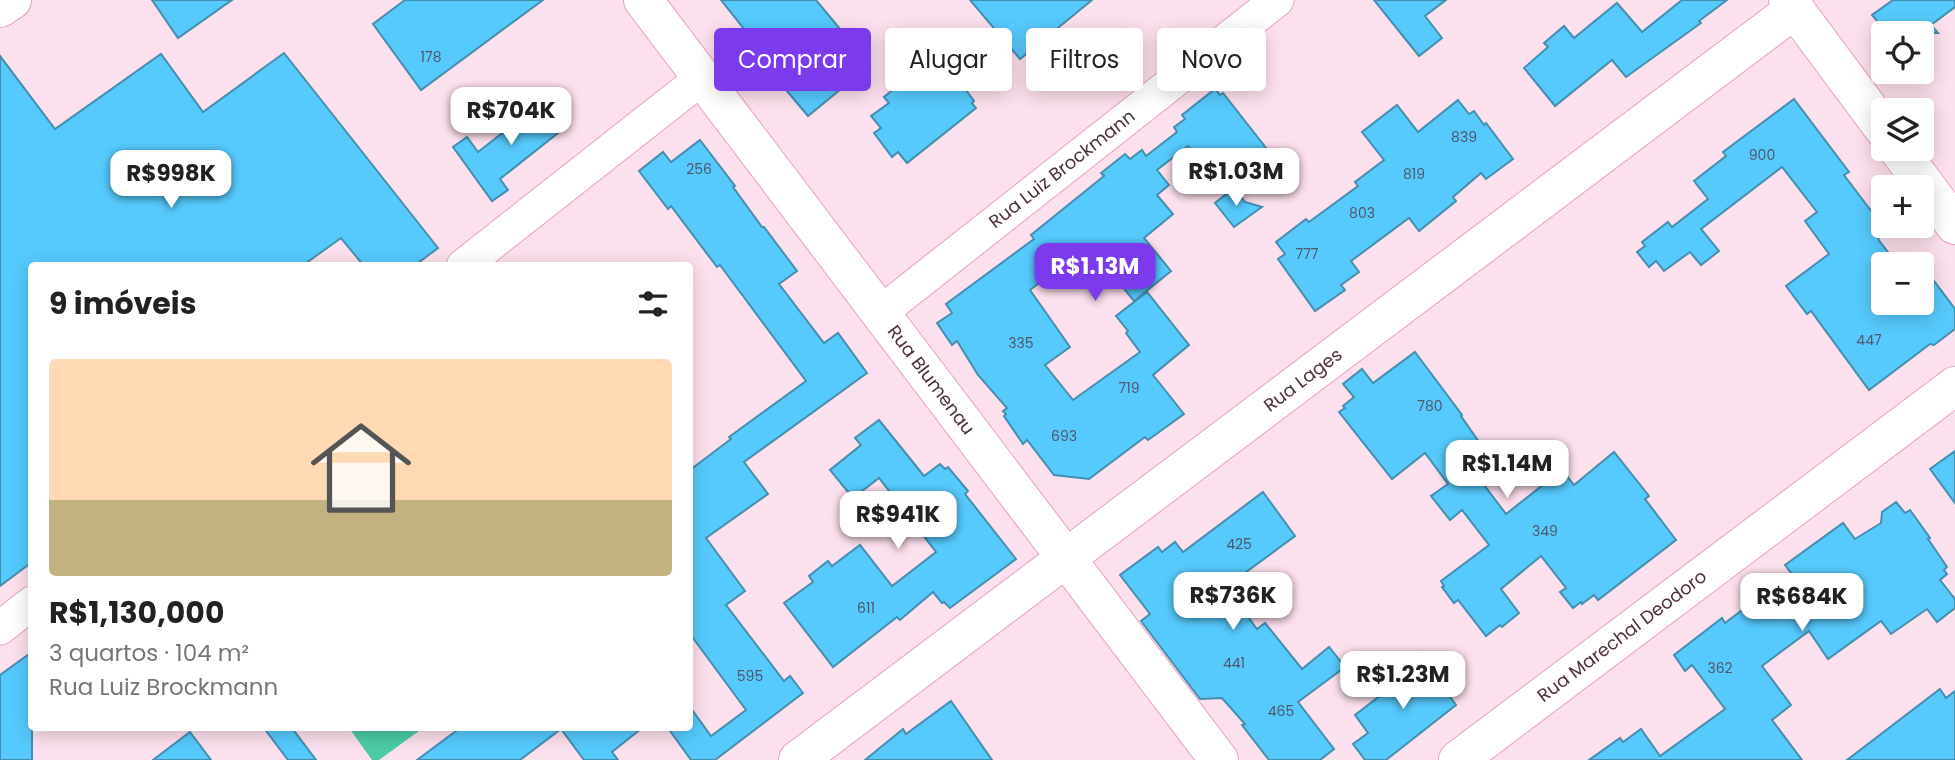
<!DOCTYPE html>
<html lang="pt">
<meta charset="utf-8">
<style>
body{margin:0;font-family:Poppins,sans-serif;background:#f2f2f2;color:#222;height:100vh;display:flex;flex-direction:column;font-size:26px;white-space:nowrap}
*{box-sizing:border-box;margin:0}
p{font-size:23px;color:#767676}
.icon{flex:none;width:38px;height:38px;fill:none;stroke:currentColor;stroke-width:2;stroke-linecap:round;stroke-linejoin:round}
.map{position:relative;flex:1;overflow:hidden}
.sheet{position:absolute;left:28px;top:262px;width:665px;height:469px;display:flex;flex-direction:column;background:#fff;border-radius:7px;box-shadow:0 4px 18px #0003}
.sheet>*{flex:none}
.top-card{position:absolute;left:714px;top:28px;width:665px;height:63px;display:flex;gap:14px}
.controls{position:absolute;left:1871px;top:21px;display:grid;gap:14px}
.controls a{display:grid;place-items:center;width:63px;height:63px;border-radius:7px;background:#fff;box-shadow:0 4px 18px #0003;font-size:35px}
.price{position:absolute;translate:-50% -60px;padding:0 16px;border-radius:14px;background:#fff;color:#222;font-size:23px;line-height:46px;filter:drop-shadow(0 2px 4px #0008)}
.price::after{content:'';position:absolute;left:50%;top:42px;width:21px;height:16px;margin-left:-10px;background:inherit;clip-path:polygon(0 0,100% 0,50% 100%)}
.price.current{background:#7c3aed;color:#fff}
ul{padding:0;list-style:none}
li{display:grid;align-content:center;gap:14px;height:371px;padding:0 21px}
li+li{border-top:2px solid #e0e0e0}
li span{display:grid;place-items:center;height:217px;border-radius:7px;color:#555}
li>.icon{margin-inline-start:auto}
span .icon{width:126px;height:126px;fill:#fffc;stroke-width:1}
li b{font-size:30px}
h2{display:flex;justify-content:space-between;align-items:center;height:84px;padding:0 21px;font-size:30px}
.pill{padding:0 24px;border-radius:7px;background:#fff;box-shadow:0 4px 18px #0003;font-size:24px;line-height:63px}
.pill.current{background:#7c3aed;color:#fff}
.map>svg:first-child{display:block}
.water{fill:#4bcca6}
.building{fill:#56cafd;stroke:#448eb0;stroke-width:2}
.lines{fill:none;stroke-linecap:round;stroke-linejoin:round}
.minor-casing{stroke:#e5a2c1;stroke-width:35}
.major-casing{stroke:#e5a2c1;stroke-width:40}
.minor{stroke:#fff;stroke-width:33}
.major{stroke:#fff;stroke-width:38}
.labels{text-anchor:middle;stroke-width:7;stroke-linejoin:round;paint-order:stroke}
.number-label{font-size:14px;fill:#4f576e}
.street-label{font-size:18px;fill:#4d313e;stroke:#fff}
</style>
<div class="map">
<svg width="1955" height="760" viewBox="0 0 1955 760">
<rect width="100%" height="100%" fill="#fde0ed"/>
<path class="water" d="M349,728H423L379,760H372Z"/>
<g class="building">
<path d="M152,0H232L178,38Z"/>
<path d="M405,0H543L421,90L373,24Z"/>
<path d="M721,0H816L870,65L808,116L771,72L775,68Z"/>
<path d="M970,0H1092L1020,59Z"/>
<path d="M1374,0H1446L1425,16L1442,38L1419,56Z"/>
<path d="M1682,0H1727L1699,21L1701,23L1626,77L1612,60L1555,106L1524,68L1548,47L1544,43L1564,26L1574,38L1617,3L1642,32Z"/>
<path d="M1893,0H1955V7L1931,25L1938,33H1887L1872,15Z"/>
<path d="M284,53L438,248L414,266H364L341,238L302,266H32V562L0,586V56L55,129L161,54L203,112Z"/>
<path d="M946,55L965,78L960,82L974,101L972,103L976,108L907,163L898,152L892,157L874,133L881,128L871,116L889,103L884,97L905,80L908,84L915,79L916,80Z"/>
<path d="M1215,89L1220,95L1223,93L1270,153L1222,188L1188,146L1157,170L1169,185L1157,195L1173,214L1144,238L1171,271L1134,301L1098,256L1091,262L1082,250L1030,290L1070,347L1045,365L1073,400L1140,352L1126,333L1128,331L1116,316L1147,292L1189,345L1153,375L1184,414L1148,440L1145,437L1089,479L1054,475L1027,440L1023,444L1004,416L1006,414L1003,411L1007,408L978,375L957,341L952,345L937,323L952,313L946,304L1034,239L1031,235L1104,176L1101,173L1125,154L1130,159L1142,150L1146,156L1177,132L1174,127L1185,119L1182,115Z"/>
<path d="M547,98L568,125L500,179L508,190L492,201L453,147L467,137L478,152Z"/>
<path d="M1794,99L1849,172L1844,175L1887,232L1878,239L1897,264H1883V303H1922V265L1955,309V329L1934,345L1930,344L1869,390L1811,311L1807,314L1786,286L1829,254L1805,221L1817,212L1782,167L1701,229L1719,251L1701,265L1690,252L1664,271L1656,261L1649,267L1637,252L1645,246L1642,242L1668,222L1672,227L1708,199L1694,181L1726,156L1723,152Z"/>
<path d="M1458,100L1469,114L1474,111L1484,125L1486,123L1513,159L1486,179L1481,173L1453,197L1456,201L1419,231L1409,218L1351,261L1359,272L1341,285L1345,290L1315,311L1278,259L1285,254L1276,242L1306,219L1309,222L1358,186L1355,182L1384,160L1362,132L1397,105L1418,132Z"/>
<path d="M700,140L735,186L733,187L762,227H764L797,271L779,284L824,343L838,333L867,373L744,462L768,494L706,538L745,591L726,605L784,681L790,676L803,693L715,760H691L668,728H690V707L711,736L746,710L690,634V470L731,439L729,437L806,381L720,265L717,267L671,206L668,209L639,171L663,152L671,162Z"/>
<path d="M1234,188L1245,202L1262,207L1234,227L1215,203Z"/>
<path d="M1415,352L1462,415L1461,416L1486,452L1469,465L1506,514L1562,470L1574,485L1614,452L1649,496L1645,499L1676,540L1598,600L1594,595L1582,604L1581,602L1573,608L1560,592L1566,588L1541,556L1501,589L1519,613L1502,627L1500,625L1486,636L1458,600L1454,603L1442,587L1444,586L1441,581L1489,545L1462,510L1450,520L1431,496L1448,484L1425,453L1392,479L1339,412L1345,408L1343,406L1354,397L1343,384L1362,369L1373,383Z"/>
<path d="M879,420L924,476L940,464L945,469L948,467L968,491L965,494L1016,559L950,608L944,602L942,603L933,592L900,620L897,617L833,667L784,603L813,582L809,576L828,561L832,566L860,545L892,586L936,552L879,478L853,498L830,470L861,445L855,438Z"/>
<path d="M1955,451V503L1930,469Z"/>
<path d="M1263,492L1295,536L1226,587L1257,629L1265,623L1302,669L1329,647L1345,667L1298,702L1334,749L1320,760H1269L1242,725L1245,724L1222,698L1200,699L1141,621L1150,614L1120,575L1158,547L1162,552L1175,542L1183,552Z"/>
<path d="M1896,502L1905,513L1910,510L1930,538L1928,539L1947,567L1944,570L1947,574L1940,580L1955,599V608L1937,622L1927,609L1891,634L1881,621L1828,659L1809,631L1762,666L1791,705L1772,720L1802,760H1589L1620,738L1623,742L1641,729L1660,756L1725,709L1692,665L1685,671L1674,655L1722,618L1725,623L1791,573L1785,565L1843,523L1855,539L1881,523L1882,512Z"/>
<path d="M32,652V760H0V675Z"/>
<path d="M1418,652L1456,705L1386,760H1365L1353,744L1368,733L1355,715L1398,682L1391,672Z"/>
<path d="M1940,689L1946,698L1955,691V760H1847Z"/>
<path d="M951,701L992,760H865L903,729L906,734Z"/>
<path d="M264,728H292L316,760H288Z"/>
<path d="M460,728H642L612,752L618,760H584L561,729L520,760H417Z"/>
<path d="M190,732L211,760H153Z"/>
</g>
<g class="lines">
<defs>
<g id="minor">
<path d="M463,266L702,78"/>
<path d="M880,313L1277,0"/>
<path d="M0,628L32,603"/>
</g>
<g id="major">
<path d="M643,0L1219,760"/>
<path d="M1788,0L1883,128"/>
<path d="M0,8L12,0"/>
<path d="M1898,149L1955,225"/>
<path d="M798,760L1795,9"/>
<path d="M1458,760L1955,386"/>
</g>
</defs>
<use href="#minor" class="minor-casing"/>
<use href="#major" class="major-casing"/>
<use href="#minor" class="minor"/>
<use href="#major" class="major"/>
</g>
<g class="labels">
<g class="number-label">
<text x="431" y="62">178</text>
<text x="1464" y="142">839</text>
<text x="1762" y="160">900</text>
<text x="699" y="174">256</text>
<text x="1414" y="179">819</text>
<text x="1362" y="218">803</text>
<text x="1307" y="259">777</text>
<text x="1869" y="345">447</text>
<text x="1021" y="348">335</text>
<text x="1129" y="393">719</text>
<text x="1430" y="411">780</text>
<text x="1064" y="441">693</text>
<text x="1545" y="536">349</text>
<text x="1239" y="549">425</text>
<text x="866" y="613">611</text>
<text x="1234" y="668">441</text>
<text x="1720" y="673">362</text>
<text x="750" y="681">595</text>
<text x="1281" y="716">465</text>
</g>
<g class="street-label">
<text transform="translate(1062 169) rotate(-38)" y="6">Rua Luiz Brockmann</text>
<text transform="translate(931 380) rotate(53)" y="6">Rua Blumenau</text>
<text transform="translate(1303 380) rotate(-37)" y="6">Rua Lages</text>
<text transform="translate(1622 636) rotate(-37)" y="6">Rua Marechal Deodoro</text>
</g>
</g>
</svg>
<div class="controls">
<a><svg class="icon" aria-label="locate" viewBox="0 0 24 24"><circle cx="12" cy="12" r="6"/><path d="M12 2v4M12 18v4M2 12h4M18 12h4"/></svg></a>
<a><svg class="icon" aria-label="layers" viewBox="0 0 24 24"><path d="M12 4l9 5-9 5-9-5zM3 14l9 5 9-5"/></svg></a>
<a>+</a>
<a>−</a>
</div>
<b class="price" style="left:511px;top:147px">R$704K</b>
<b class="price" style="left:1236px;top:208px">R$1.03M</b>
<b class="price" style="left:171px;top:210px">R$998K</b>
<b class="price current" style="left:1095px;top:303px">R$1.13M</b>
<b class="price" style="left:1507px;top:500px">R$1.14M</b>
<b class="price" style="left:898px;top:551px">R$941K</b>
<b class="price" style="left:1233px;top:632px">R$736K</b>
<b class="price" style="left:1802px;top:633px">R$684K</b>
<b class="price" style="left:1403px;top:711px">R$1.23M</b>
<div class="top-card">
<a class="pill current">Comprar</a>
<a class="pill">Alugar</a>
<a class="pill">Filtros</a>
<a class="pill">Novo</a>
</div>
<section class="sheet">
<h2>9 imóveis<svg class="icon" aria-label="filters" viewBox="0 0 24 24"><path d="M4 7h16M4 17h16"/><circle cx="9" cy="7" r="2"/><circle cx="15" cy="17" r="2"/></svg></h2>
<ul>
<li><span style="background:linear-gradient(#ffd9b3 65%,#c2b280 0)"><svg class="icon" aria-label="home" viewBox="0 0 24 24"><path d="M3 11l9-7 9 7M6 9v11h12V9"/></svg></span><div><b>R$1,130,000</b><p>3 quartos · 104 m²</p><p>Rua Luiz Brockmann</p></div></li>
</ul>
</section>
</div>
